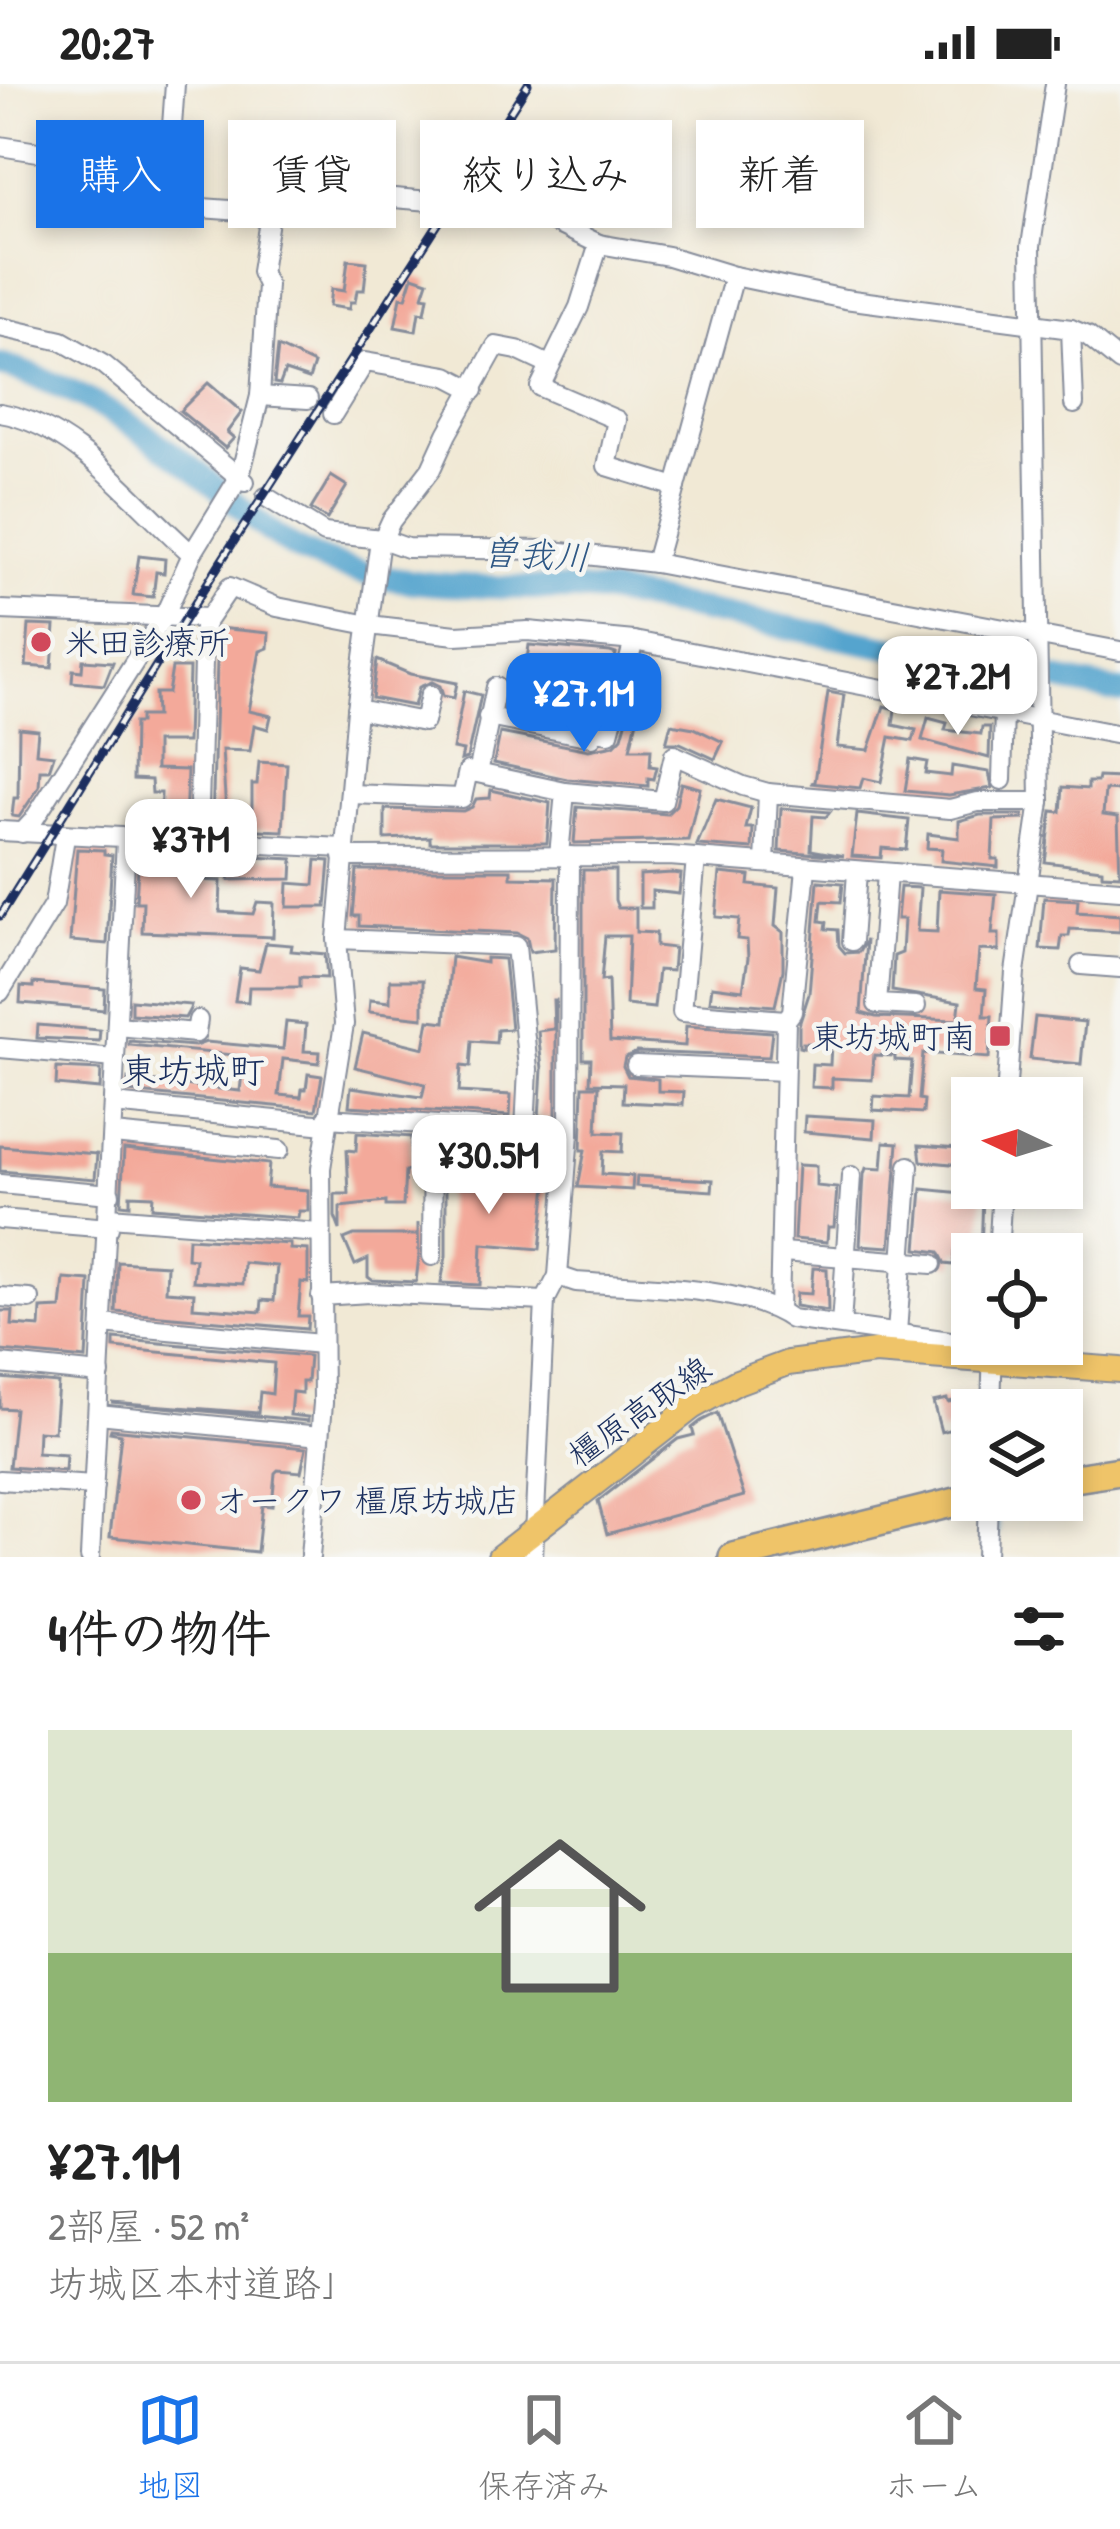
<!DOCTYPE html>
<html lang="ja">
<meta charset="utf-8">
<style>
body{margin:0;font-family:"Patrick Hand","Klee One",sans-serif;background:#f6f6f6;color:#222;height:100vh;display:flex;flex-direction:column;font-size:45px;white-space:nowrap}
*{box-sizing:border-box;margin:0}
p{font-size:39px;color:#767676}
.icon{flex:none;width:66px;height:66px;fill:none;stroke:currentColor;stroke-width:2;stroke-linecap:round;stroke-linejoin:round}
.map{position:relative;height:1473px;overflow:hidden}
.drawer{display:flex;flex-direction:column;background:#fff;flex:1}
.drawer>*{flex:none}
.banner{position:absolute;left:36px;top:36px;width:1050px;height:108px;display:flex;gap:24px}
.needle{width:78px;rotate:274deg}
.fabs{position:absolute;left:951px;top:993px;display:grid;gap:24px}
.fabs a{display:grid;place-items:center;width:132px;height:132px;border-radius:0px;background:#fff;box-shadow:0 6px 18px #0003;font-size:60px}
.price{position:absolute;translate:-50% -102px;padding:0 27px;border-radius:24px;background:#fff;color:#222;font-size:39px;line-height:78px;filter:drop-shadow(0 3px 6px #0008)}
.price::after{content:'';position:absolute;left:50%;top:72px;width:36px;height:27px;margin-left:-18px;background:inherit;clip-path:polygon(0 0,100% 0,50% 100%)}
.price.active{background:#1a73e8;color:#fff}
ul{padding:0;list-style:none}
li{display:grid;align-content:center;gap:24px;height:636px;padding:0 48px}
li+li{border-top:3px solid #e0e0e0}
li span{display:grid;place-items:center;height:372px;border-radius:0px;color:#555}
li>.icon{margin-inline-start:auto}
span .icon{width:216px;height:216px;fill:#fffc;stroke-width:1}
li b{font-size:51px}
h2{display:flex;justify-content:space-between;align-items:center;height:144px;padding:0 48px;font-size:51px}
.pill{padding:0 42px;border-radius:0px;background:#fff;box-shadow:0 6px 18px #0003;font-size:42px;line-height:108px}
.pill.active{background:#1a73e8;color:#fff}
.status{display:flex;justify-content:space-between;align-items:center;height:84px;padding:0 60px;background:#fff;direction:ltr}
.status svg{height:33px;fill:currentColor}
.tabs{display:flex;justify-content:space-around;align-items:center;height:168px;border-top:3px solid #e0e0e0;background:#fff;font-size:33px;color:#767676}
.tabs a{display:grid;justify-items:center;gap:6px}
.tabs .active{color:#1a73e8}
.map>svg:first-child{display:block}
.lines{fill:none;stroke-linecap:round;stroke-linejoin:round}
.stream{stroke:#54a4ce;stroke-width:4.5}
.river{stroke:#54a4ce;stroke-width:24}
.building{fill:#f3a99a}
.minor-casing{stroke:#868c9a;stroke-width:22}
.major-casing{stroke:#868c9a;stroke-width:28}
.highway-casing{stroke:#868c9a;stroke-width:32}
.minor{stroke:#fff;stroke-width:18}
.major{stroke:#efc469;stroke-width:24}
.highway{stroke:#efc469;stroke-width:27}
.rail-casing{stroke:#1b2f5e;stroke-width:9}
.rail{stroke:#f6f6f2;stroke-width:4.5;stroke-dasharray:14;stroke-linecap:butt}
.poi-dot{fill:#d1495b;stroke:#f6f6f2;stroke-width:4.5}
.labels{text-anchor:middle;stroke-width:9;stroke-linejoin:round;paint-order:stroke}
.poi-label{font-size:33px;fill:#1b2f5e;stroke:#f6f6f2;text-anchor:start}
.street-label{font-size:33px;fill:#1b2f5e;stroke:#f6f6f2}
.water-label{font-size:36px;font-style:italic;fill:#2f5885;stroke:#f6f6f2}
.neighbourhood-label{font-size:36px;fill:#1b2f5e;stroke:#f6f6f2}
</style>
<div class="status"><b>20:27</b><svg viewBox="0 0 49 12"><path d="M0 12V9h3v3zM5 12V6h3v6zM10 12V3h3v9zM15 12V0h3v12zM26 1h20v11H26zM47 4h2v5h-2z"/></svg></div>
<div class="map">
<svg width="1120" height="1473" viewBox="0 0 1120 1473">
<rect width="100%" height="100%" fill="#f6f6f2"/>
<filter id="ink" filterUnits="userSpaceOnUse"><feTurbulence type="fractalNoise" baseFrequency=".00833" numOctaves="2"/><feDisplacementMap in="SourceGraphic" scale="24" xChannelSelector="R" yChannelSelector="G"/><feConvolveMatrix kernelMatrix="1 2 1 2 8 2 1 2 1" color-interpolation-filters="sRGB"/></filter>
<filter id="wash" filterUnits="userSpaceOnUse"><feTurbulence type="fractalNoise" baseFrequency=".004" numOctaves="4" result="noise"/><feDisplacementMap in="SourceGraphic" scale="48" xChannelSelector="R" yChannelSelector="G"/><feGaussianBlur stdDeviation="2.7" result="paint"/><feColorMatrix in="noise" values="0 0 0 0 0 0 0 0 0 0 0 0 0 0 0 0 0 1.4 0 .05"/><feComposite in="paint" operator="in"/></filter>
<g filter="url(#wash)">
<rect width="100%" height="100%" fill="#f1e9d5"/>
<g class="lines">
<g class="stream">
<path d="M1009,587L1013,609"/>
<path d="M1018,1014L1020,988"/>
<path d="M1012,1104L1013,1170"/>
<path d="M995,1473L999,1416"/>
</g>
<path class="river" d="M0,281C80,303 151,350 215,402C244,426 269,451 303,468C400,514 508,497 611,509L1120,608"/>
</g>
<g id="blocks">
<g class="building">
<path d="M348,176L367,178L364,206H357L355,218H350L349,225L329,222L331,205L344,207Z"/>
<path d="M413,192L428,197L423,212L428,213L425,229L419,228L416,247L395,243L401,213L406,214Z"/>
<path d="M278,263L314,280L309,295L285,287L280,300L274,299Z"/>
<path d="M208,299L242,328L227,348L234,354L225,364L180,327Z"/>
<path d="M331,392L347,402L327,435L311,425Z"/>
<path d="M139,472L165,475L164,489L156,488L153,513L133,511Z"/>
<path d="M29,541L55,542L52,584L26,582Z"/>
<path d="M218,544L269,549L268,564L260,567L249,627L271,632L268,645L254,641L250,667L222,666L226,728H252V700H257L259,678L287,680L283,747L212,744Z"/>
<path d="M529,561L610,568L616,570L611,589L571,582L568,598L550,594L547,631L506,623L508,611H522Z"/>
<path d="M83,576L113,578L104,601L72,598L73,586L82,587Z"/>
<path d="M377,576L410,590L457,599L454,614L443,612L440,602L432,598L419,603L414,622L372,614Z"/>
<path d="M172,584H189L187,658H156V685L187,686L185,743L160,741L161,709H152L151,696L133,695L134,639H140V632H156L155,609H168Z"/>
<path d="M640,588L648,590L630,665H651L650,682L657,683L654,695L648,694V702L567,695L494,679L500,649L589,666L614,661L622,653Z"/>
<path d="M464,607L481,611L467,674L461,676L463,667L453,665Z"/>
<path d="M828,608L844,611L837,663L869,666L884,622L895,625L893,641L916,646L913,657L890,653L881,698L863,694L860,704L811,699L815,698Z"/>
<path d="M928,634L947,639L945,646L981,650L982,643H990L989,674L922,656Z"/>
<path d="M671,640L694,644L723,658L715,675L680,659H666Z"/>
<path d="M19,644L38,646L36,669L54,671L49,686H40L39,703L19,733L12,732L14,714H18Z"/>
<path d="M910,675L927,678L925,689L951,692L952,682L989,688L992,704L949,711L905,707Z"/>
<path d="M1098,693L1120,694V707L1105,706L1103,731L1118,733L1120,791L1102,790V785L1045,778L1052,727L1061,728L1063,703L1088,705V698H1097Z"/>
<path d="M681,699L700,704L688,756L574,759L577,723L667,730L676,721Z"/>
<path d="M491,706L550,719L547,759H430V753L385,755V725L463,727L472,723L476,715L490,714Z"/>
<path d="M716,715L751,724L746,744H753L752,765L697,761Z"/>
<path d="M781,724L830,728L826,733L813,732L811,766L844,772L779,767Z"/>
<path d="M857,730L909,736L906,766L882,764L881,774L852,772Z"/>
<path d="M980,731H1023V735L994,736L992,775H998V783L941,777L942,765L927,764L928,750L959,754V737Z"/>
<path d="M77,765L104,766V770L112,771L107,860L70,857Z"/>
<path d="M139,767L196,772V796L221,797L220,828L253,830L257,818L274,819L273,853L142,848L143,818H136Z"/>
<path d="M233,772L293,775L292,795L229,796Z"/>
<path d="M316,776L330,777L326,823H287L288,799L314,801Z"/>
<path d="M357,786H511V793L556,794L555,865L530,868L527,854L517,849L359,842V832H353Z"/>
<path d="M583,786H615V816L618,824H636V848L656,849V862L674,864L672,887L658,886L654,924L626,921L629,852H605L601,897L608,896L610,957L685,962L686,942L772,948L769,973L637,968L625,973L623,982L628,992L658,995V1007L684,1008L683,1021L623,1018L624,1000L590,999L591,975H583Z"/>
<path d="M672,789L681,790L679,810L652,807V824H640V791Z"/>
<path d="M720,789L750,792L749,801L778,804L775,842L783,848V886L775,922L710,917L712,902L743,906L748,874L747,856L737,855L739,835L716,833Z"/>
<path d="M818,797L843,799L841,818L822,817L820,837L827,838L826,845L838,846L839,862L845,869L859,868L866,856L861,929L876,933L958,936L960,918L892,907L894,872L902,869L904,835H897L900,803L920,804L917,847L937,848L939,806L996,810L992,850H999V867L979,866L976,904L986,905L984,932H992L989,974L923,969L919,1015L924,1016L923,1029L873,1026L874,1012L909,1014L912,977L895,976V972L874,971L872,996L832,994V1004L811,1003L812,980L830,981L831,960L803,959V964L799,963V941L809,910Z"/>
<path d="M1044,814L1078,816L1077,828L1120,831V848L1070,845L1069,852H1062L1060,866L1040,865Z"/>
<path d="M266,859L292,861L291,867L325,870L327,894L300,893V903H249L248,918L235,917L240,884L259,886Z"/>
<path d="M451,873L486,879V874L504,875L511,945L497,946L496,959L472,957L470,983L461,982L459,1008L511,1011L510,1032L349,1022L351,1003L422,1013L425,1000L355,983L363,949L424,964L429,936L445,938Z"/>
<path d="M390,896H423V934L369,928L370,916L390,918Z"/>
<path d="M33,899L105,905L104,926L20,919L21,902L33,903Z"/>
<path d="M131,916L191,921L190,925L185,934L131,930Z"/>
<path d="M553,916H556V1035L539,1034L542,985L538,947L554,945Z"/>
<path d="M1035,933L1085,938L1081,980L1030,975Z"/>
<path d="M286,938L306,940L304,967L320,968L319,979L283,975L279,1011L301,1013L302,1005H306L308,990L322,992L316,1026L127,1008L128,995L240,1007L244,972L129,961V957L195,962L206,958L283,965Z"/>
<path d="M38,941L100,946L99,957L37,954Z"/>
<path d="M57,984L101,986L100,1005L56,1001Z"/>
<path d="M583,1002H599L597,1048L623,1049L622,1068L603,1067L602,1090L633,1092L632,1106L578,1103L585,1066H581Z"/>
<path d="M805,1032L875,1036L874,1054L804,1048Z"/>
<path d="M357,1049L411,1053L410,1087H405L403,1122H386V1118L340,1123V1146L335,1133V1110H349L347,1066L356,1067Z"/>
<path d="M446,1055L457,1056L455,1091L462,1103H473L480,1097L484,1057L485,1090L548,1092L540,1165L482,1160L480,1201L441,1199L446,1172Z"/>
<path d="M884,1058L898,1059L890,1163L860,1161L864,1090L866,1084L882,1085Z"/>
<path d="M919,1061L972,1065V1082L921,1077Z"/>
<path d="M0,1062L97,1070L95,1095L0,1087Z"/>
<path d="M124,1065L269,1080L267,1103L308,1106V1127H299L298,1134L152,1123L153,1112L130,1111V1121L121,1120Z"/>
<path d="M798,1081L816,1082V1102L837,1104L834,1143H828L827,1158L794,1155Z"/>
<path d="M637,1092L713,1096L712,1107L636,1102Z"/>
<path d="M922,1105L983,1111L981,1168L955,1167L954,1181L945,1180L939,1168L917,1165Z"/>
<path d="M418,1139L419,1172L416,1198L372,1196L368,1193V1175L355,1181L344,1155L354,1151H418Z"/>
<path d="M188,1154L290,1160V1165L308,1166V1199L301,1198L298,1232H308L307,1245L116,1228L118,1178L167,1181L166,1207L194,1209L193,1223L261,1228L262,1216L274,1217L277,1182L244,1179L243,1200L193,1197L195,1175L187,1174Z"/>
<path d="M813,1184L827,1185L828,1227L795,1222L796,1209L811,1210Z"/>
<path d="M64,1195L90,1197L86,1275L1,1267L0,1227H13L12,1241L40,1243L41,1225L61,1224Z"/>
<path d="M114,1255L309,1272L307,1298H302V1309L292,1308L290,1331L308,1333V1337L111,1318L258,1329L260,1308L272,1310L274,1279L114,1264Z"/>
<path d="M0,1294L58,1299L54,1348L38,1347L37,1369L66,1371L65,1387L9,1383L15,1325L0,1324Z"/>
<path d="M947,1315L948,1318L966,1315L970,1329L961,1331L962,1337L955,1339L956,1344L941,1348L933,1318Z"/>
<path d="M717,1329L744,1412L607,1450L598,1417L678,1355L694,1351L692,1344L701,1337Z"/>
<path d="M111,1345L306,1364L305,1369L301,1388L278,1386L275,1389L272,1422L262,1421L257,1468L110,1453L121,1350L110,1348Z"/>
</g>
</g>
</g>
<g filter="url(#ink)">
<use href="#blocks" fill-opacity="0" stroke="#868c9a" stroke-width="3"/>
<g class="lines">
<defs>
<g id="minor">
<path d="M172,42L175,0"/>
<path d="M0,62L82,75L76,115L271,129"/>
<path d="M599,160L579,223L540,303L617,336L607,382L676,403"/>
<path d="M0,243L62,257L104,281L245,398"/>
<path d="M1071,245L1074,320"/>
<path d="M260,312L308,315"/>
<path d="M0,329C78,342 134,420 192,470"/>
<path d="M333,330L365,278L447,292L474,306"/>
<path d="M266,413L324,449L382,455L407,464L545,466L655,479L1120,567"/>
<path d="M655,479L734,192"/>
<path d="M0,526L207,534"/>
<path d="M357,625L424,638L430,611"/>
<path d="M488,633L592,653L596,647L609,649L634,557"/>
<path d="M478,689L496,603"/>
<path d="M1002,696L1004,627"/>
<path d="M350,710L462,714L468,687L565,708"/>
<path d="M0,747L344,764"/>
<path d="M22,749L33,737L165,530L192,470L240,392L260,312L267,201L261,188L274,104L454,119L504,114L599,160L668,172L734,192L845,215L1071,245L1088,252L1120,278"/>
<path d="M198,759L204,541L230,503L277,523L369,541L456,551L528,547L634,557L1120,651"/>
<path d="M559,771L565,708L663,717L674,671L743,702L768,709"/>
<path d="M343,773L669,772L1120,806"/>
<path d="M696,774L682,928L786,936"/>
<path d="M765,779L768,709L950,725L978,718H1040"/>
<path d="M887,790L877,920L916,922"/>
<path d="M337,855L516,862L528,985L525,1046"/>
<path d="M852,857L857,788"/>
<path d="M1081,881L1120,884"/>
<path d="M0,908L54,820L65,753"/>
<path d="M117,942L196,949L198,936"/>
<path d="M0,964L115,974"/>
<path d="M636,981L784,987"/>
<path d="M1006,1014L1015,888L1040,718L1031,162L1055,0"/>
<path d="M113,1020L326,1041"/>
<path d="M327,1034L569,1049"/>
<path d="M113,1050L279,1066"/>
<path d="M468,1091L471,1043"/>
<path d="M0,1100L110,1110"/>
<path d="M110,1133L319,1149"/>
<path d="M0,1135L109,1144"/>
<path d="M783,1168L932,1180"/>
<path d="M998,1170L1002,1104"/>
<path d="M432,1172L433,1041"/>
<path d="M558,1192L576,1198C634,1203 745,1201 791,1235L972,1260"/>
<path d="M321,1212L369,1209L545,1217"/>
<path d="M0,1213L30,1215"/>
<path d="M779,1227L786,936L792,928L806,784"/>
<path d="M102,1240L321,1260"/>
<path d="M841,1241L851,1092"/>
<path d="M897,1249L909,1082"/>
<path d="M0,1280L100,1290"/>
<path d="M991,1326L993,1260"/>
<path d="M98,1330L320,1352"/>
<path d="M0,1396L94,1402"/>
<path d="M90,1473L126,756"/>
<path d="M310,1473L323,1319L321,1084L344,940L337,855L357,625L379,463L391,437L431,385L447,350L496,262L517,266L549,281"/>
<path d="M533,1473L545,1217L558,1192L569,1049L570,772"/>
<path d="M986,1473L988,1416"/>
</g>
<path id="major" d="M500,1473L692,1323L737,1298L788,1279L875,1268L1120,1286"/>
<g id="highway">
<path d="M1062,1396L1120,1387"/>
<path d="M733,1473L972,1414"/>
</g>
</defs>
<use href="#minor" class="minor-casing"/>
<use href="#major" class="major-casing"/>
<use href="#highway" class="highway-casing"/>
<use href="#minor" class="minor"/>
<use href="#major" class="major"/>
<use href="#highway" class="highway"/>
<defs>
<path id="rail" d="M0,832L220,479L528,0"/>
</defs>
<use href="#rail" class="rail-casing"/>
<use href="#rail" class="rail"/>
</g>
</g>
<g class="poi-dot">
<circle cx="41" cy="558" r="12"/>
<rect x="988" y="940" width="24" height="24" rx="6"/>
<circle cx="191" cy="1416" r="12"/>
</g>
<g class="labels">
<g class="poi-label">
<text x="65" y="570">米田診療所</text>
<text x="976" y="964" text-anchor="end">東坊城町南</text>
<text x="215" y="1428">オークワ 橿原坊城店</text>
</g>
<g class="street-label">
<text transform="translate(639 1327) rotate(-35)" y="12">橿原高取線</text>
</g>
<g class="water-label">
<text transform="translate(536 470) rotate(3)" y="13">曽我川</text>
</g>
<g class="neighbourhood-label">
<text x="193" y="999">東坊城町</text>
</g>
</g>
</svg>
<div class="fabs">
<a><svg class="needle" viewBox="-14 -14 28 28"><path d="M0-13l5 13h-10z" fill="#e53935"/><path d="M0 13l5-13h-10z" fill="#767676"/></svg></a>
<a><svg class="icon" aria-label="locate" viewBox="0 0 24 24"><circle cx="12" cy="12" r="6"/><path d="M12 2v4M12 18v4M2 12h4M18 12h4"/></svg></a>
<a><svg class="icon" aria-label="layers" viewBox="0 0 24 24"><path d="M12 4l9 5-9 5-9-5zM3 14l9 5 9-5"/></svg></a>
</div>
<b class="price" style="left:958px;top:654px">¥27.2M</b>
<b class="price active" style="left:584px;top:671px">¥27.1M</b>
<b class="price" style="left:191px;top:817px">¥37M</b>
<b class="price" style="left:489px;top:1133px">¥30.5M</b>
<div class="banner">
<a class="pill active">購入</a>
<a class="pill">賃貸</a>
<a class="pill">絞り込み</a>
<a class="pill">新着</a>
</div>
</div>
<section class="drawer">
<h2>4件の物件<svg class="icon" aria-label="filters" viewBox="0 0 24 24"><path d="M4 7h16M4 17h16"/><circle cx="9" cy="7" r="2"/><circle cx="15" cy="17" r="2"/></svg></h2>
<ul>
<li><span style="background:linear-gradient(#dfe7d0 60%,#8fb573 0)"><svg class="icon" aria-label="home" viewBox="0 0 24 24"><path d="M3 11l9-7 9 7M6 9v11h12V9"/></svg></span><div><b>¥27.1M</b><p>2部屋 · 52 m²</p><p>坊城区本村道路」</p></div></li>
</ul>
</section>
<nav class="tabs">
<a class="active"><svg class="icon" aria-label="map" viewBox="0 0 24 24"><path d="M3 6l6-2 6 2 6-2v14l-6 2-6-2-6 2zM9 4v14M15 6v14"/></svg>地図</a>
<a><svg class="icon" aria-label="saved" viewBox="0 0 24 24"><path d="M7 4h10v16l-5-4-5 4z"/></svg>保存済み</a>
<a><svg class="icon" aria-label="home" viewBox="0 0 24 24"><path d="M3 11l9-7 9 7M6 9v11h12V9"/></svg>ホーム</a>
</nav>
